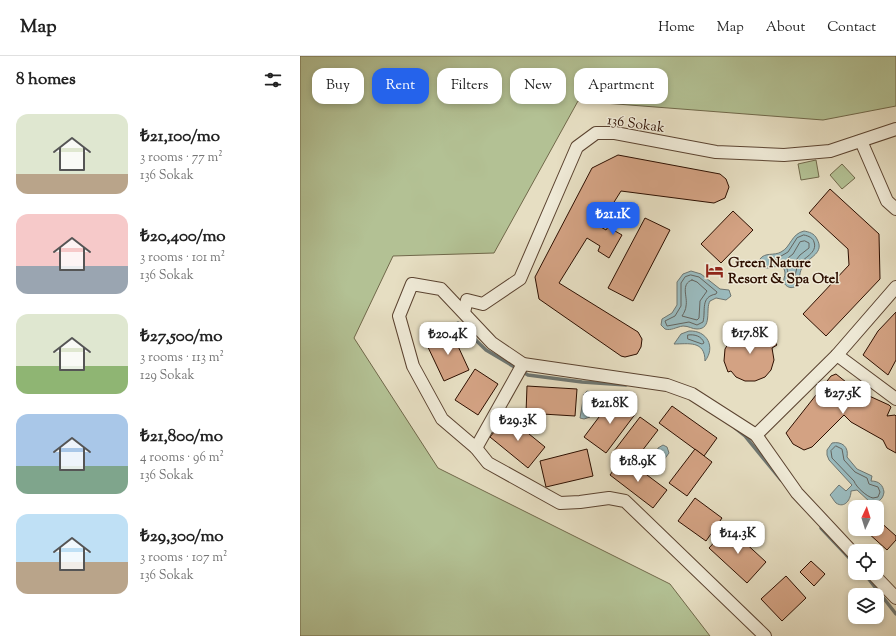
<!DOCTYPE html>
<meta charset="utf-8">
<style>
body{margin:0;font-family:"Sorts Mill Goudy",serif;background:#f2f2f2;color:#222;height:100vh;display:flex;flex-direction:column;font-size:15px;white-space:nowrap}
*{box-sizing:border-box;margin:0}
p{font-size:13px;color:#767676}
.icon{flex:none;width:22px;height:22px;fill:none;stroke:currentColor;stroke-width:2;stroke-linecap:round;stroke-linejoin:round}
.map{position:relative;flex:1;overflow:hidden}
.side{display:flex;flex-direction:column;background:#fff;width:300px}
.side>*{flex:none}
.top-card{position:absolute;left:12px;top:12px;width:380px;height:36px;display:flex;gap:8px}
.needle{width:26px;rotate:4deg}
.buttons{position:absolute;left:548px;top:444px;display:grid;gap:8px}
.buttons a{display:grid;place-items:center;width:36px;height:36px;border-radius:8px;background:#fff;box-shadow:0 2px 6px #0003;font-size:20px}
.price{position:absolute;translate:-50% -34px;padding:0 9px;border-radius:8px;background:#fff;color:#222;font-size:13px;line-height:26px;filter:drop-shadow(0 1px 2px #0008)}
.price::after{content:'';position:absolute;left:50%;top:24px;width:12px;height:9px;margin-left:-6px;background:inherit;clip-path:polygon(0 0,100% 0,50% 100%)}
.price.active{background:#2563eb;color:#fff}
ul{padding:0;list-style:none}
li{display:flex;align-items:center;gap:12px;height:100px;padding:0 16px}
li span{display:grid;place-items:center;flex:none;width:112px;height:80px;border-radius:12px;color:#555}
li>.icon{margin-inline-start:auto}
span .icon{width:48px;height:48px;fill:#fffc;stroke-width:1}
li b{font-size:17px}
h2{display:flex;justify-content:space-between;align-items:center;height:48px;padding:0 16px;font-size:17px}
.pill{padding:0 14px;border-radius:12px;background:#fff;box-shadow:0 2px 6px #0003;font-size:14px;line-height:36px}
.pill.active{background:#2563eb;color:#fff}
header{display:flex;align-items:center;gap:24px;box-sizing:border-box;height:56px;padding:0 20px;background:#fff;border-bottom:1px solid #e0e0e0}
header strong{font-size:19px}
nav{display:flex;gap:22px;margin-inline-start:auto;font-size:14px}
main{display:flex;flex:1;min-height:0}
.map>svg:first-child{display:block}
.green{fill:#b3c194;stroke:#70684a}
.water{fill:#9ababd;stroke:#6e7671}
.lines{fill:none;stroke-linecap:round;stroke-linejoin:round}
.shore{stroke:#64645e;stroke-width:1}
.stream{stroke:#6e7671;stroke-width:3.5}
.building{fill:#d3a283;stroke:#2d0f00}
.minor-casing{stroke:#5b4330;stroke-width:14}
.minor{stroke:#efead7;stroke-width:12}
.labels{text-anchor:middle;stroke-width:3;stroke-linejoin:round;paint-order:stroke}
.street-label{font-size:14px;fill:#2d0f00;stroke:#efead7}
.poi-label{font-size:14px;font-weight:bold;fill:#2d0f00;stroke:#efead7;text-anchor:start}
</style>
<header>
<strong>Map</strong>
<nav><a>Home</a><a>Map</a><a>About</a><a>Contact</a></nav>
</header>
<main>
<section class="side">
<h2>8 homes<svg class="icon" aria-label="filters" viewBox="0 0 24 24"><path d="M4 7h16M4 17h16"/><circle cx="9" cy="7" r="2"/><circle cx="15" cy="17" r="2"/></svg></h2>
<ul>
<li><span style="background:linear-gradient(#dfe7d0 75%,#b9a48a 0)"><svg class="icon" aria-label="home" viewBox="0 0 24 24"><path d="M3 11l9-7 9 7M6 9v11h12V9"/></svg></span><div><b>₺21,100/mo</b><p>3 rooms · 77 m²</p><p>136 Sokak</p></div></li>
<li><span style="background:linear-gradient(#f6c9c9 65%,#9aa5b1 0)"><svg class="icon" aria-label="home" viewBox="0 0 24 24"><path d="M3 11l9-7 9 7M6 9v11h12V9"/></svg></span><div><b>₺20,400/mo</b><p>3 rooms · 101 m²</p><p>136 Sokak</p></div></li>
<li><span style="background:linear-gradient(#dfe7d0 65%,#8fb573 0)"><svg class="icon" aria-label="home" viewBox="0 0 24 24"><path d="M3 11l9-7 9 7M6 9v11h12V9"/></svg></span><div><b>₺27,500/mo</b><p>3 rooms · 113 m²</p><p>129 Sokak</p></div></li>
<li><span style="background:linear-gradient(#a9c7e8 65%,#7fa58c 0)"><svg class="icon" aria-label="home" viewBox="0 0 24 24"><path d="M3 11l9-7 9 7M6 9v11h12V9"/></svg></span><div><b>₺21,800/mo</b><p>4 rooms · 96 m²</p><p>136 Sokak</p></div></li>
<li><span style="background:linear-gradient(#bfe0f5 60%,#b9a48a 0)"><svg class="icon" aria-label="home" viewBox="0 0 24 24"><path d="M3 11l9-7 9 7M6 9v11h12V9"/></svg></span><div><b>₺29,300/mo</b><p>3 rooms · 107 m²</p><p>136 Sokak</p></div></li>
</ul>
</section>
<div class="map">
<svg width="596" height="580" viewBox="0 0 596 580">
<rect width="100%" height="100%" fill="#e6dec2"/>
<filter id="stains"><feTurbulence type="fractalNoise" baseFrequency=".005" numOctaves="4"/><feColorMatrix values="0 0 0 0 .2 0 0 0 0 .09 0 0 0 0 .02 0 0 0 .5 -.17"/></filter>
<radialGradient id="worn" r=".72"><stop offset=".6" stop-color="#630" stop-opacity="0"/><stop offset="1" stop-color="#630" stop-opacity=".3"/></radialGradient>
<g class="green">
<path d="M0,0H596V50L523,64L278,45L194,197L93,200L54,282L138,412L370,528L410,580H0Z"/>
<path d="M516,104L519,121L501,124L498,108Z"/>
<path d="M542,108L555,122L542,133L530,119Z"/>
</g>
<g class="water">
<path d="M504,175C509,176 514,177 517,183C525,197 509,201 503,210C499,216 500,222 498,228C494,233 488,233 484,227C483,223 485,221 485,217C484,205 471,213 465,212L461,209L460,203C465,196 474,200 481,196C491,191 491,178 504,175Z"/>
<path d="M391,215L401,218L420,233L429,234L431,240L426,244L416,242L410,245C405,253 413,273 397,273C392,273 389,270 383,270C376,271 371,275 365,273L361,269L362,263L372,257L377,249V226L383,218Z"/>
<path d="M389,275C407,274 416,291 405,305C405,284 388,288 374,288L381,278Z"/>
<path d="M287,335L295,337L298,343V348L291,351L290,361L284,363L280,362L284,338Z"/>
<path d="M532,387C542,385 549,391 547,401L557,413L572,420L571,425C579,425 583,429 584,436C583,444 578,447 570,446L557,434L551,435C551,443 545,453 536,447C534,445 532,441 530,439L539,429L546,435L552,429L529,404L527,399V394Z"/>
<path d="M363,389L367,391L369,397L360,409L356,410L353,408L352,403L356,399L358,392Z"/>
</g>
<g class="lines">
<g class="shore">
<path d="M504,179C509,180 513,182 514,186C518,197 503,202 498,209C496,214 495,220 494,225L490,227L487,225C489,214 488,208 476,205V203L488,196L497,182Z"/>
<path d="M505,185L509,187V192L500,199L493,208H491L488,202L493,198L500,186Z"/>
<path d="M391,219L399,221L417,236L416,238C400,241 406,254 403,266L397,269L389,266L367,270L365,265L375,260L381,250V227L385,221Z"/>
<path d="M392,224L397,226L407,235L400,245L399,262L397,264L382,260C384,257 386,253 386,250C388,241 380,228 392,224Z"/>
<path d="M388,279C394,278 402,280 404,287L402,288L388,283Z"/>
<path d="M536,390L542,393L544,404L555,416L567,422L569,428L578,431L580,436L578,441L573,442C567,441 556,431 554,425L532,402L531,395Z"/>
</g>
<g class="stream">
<path d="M158,267L186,294L228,319L282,326L326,329"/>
<path d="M435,372L445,380L481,424"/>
<path d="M521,472L555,508"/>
<path d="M564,517L596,558"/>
</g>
</g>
<g class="building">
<path d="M318,99L420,118L426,123L429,131L425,142L414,147L321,135L299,170L306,174L308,171L322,179L309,202L298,195L300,190L287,182L259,227L338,276L342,283L341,291L337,298L325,301L321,300L239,243L235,221L292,112Z"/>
<path d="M530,133L579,178L580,223L526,280L503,258L549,209L548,193L509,157Z"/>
<path d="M433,155L453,174L421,207L401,188Z"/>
<path d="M345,162L370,174L333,245L308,232Z"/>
<path d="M596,256V304L588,319L563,299L578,275Z"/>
<path d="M448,273H456L464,276L471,281L477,289L472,292L474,304L471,314L465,321L455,325H445L436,321L431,315L428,316L424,305L425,293L431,283L437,277Z"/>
<path d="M151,275L169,314L144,325L126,287Z"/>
<path d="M175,313L198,328L178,359L155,344Z"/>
<path d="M536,318L556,334L589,349L591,351L587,360L595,359L596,360V397L587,392L583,384L551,366L544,359L512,391L504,394L493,388L486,377L531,320Z"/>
<path d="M227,330L277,333L275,360L226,357Z"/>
<path d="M314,341L336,357L306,397L284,381Z"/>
<path d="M372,350L417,382L404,400L359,367Z"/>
<path d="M207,360L245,391L228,412L190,381Z"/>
<path d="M340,361L358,374L332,408L314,395Z"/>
<path d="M287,393L293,420L246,431L240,405Z"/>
<path d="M395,393L412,406L387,440L369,427Z"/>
<path d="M323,401L367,434L353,452L310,419Z"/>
<path d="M395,442L422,462L406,485L378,465Z"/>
<path d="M578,464L596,480V484L587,494L567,476L570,473H577Z"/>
<path d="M428,471L466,506L447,527L409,492Z"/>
<path d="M511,505L525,518L514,530L500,516Z"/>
<path d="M486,520L506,542L482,565L461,543Z"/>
</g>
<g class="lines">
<defs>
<g id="minor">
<path d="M561,85L587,145L596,153"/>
<path d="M164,256L167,244L183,248L220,223L277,91L296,77H315L416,96L484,99L530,95L596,73"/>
<path d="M537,299L596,343"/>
<path d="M456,379L537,299L596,231"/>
<path d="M176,392L223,308"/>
<path d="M572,517L596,542"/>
<path d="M465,580L325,445L309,442L280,446L260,447L188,407L176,392L142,363L113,310L99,260L112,228L141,233L192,287L223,308L367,329L392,338L456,379L497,437L555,499"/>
</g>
</defs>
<use href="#minor" class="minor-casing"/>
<use href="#minor" class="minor"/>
</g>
<defs>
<symbol id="hotel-bare" viewBox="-9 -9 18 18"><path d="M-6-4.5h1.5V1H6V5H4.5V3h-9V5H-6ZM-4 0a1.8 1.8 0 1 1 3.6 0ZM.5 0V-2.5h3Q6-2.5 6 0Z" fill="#8f2418" stroke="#efead7" stroke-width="2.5" paint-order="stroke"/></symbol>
</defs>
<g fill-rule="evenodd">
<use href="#hotel-bare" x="402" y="202" width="25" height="25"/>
</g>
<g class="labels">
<g class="street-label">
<text transform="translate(336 67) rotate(8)" y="5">136 Sokak</text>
</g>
<g class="poi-label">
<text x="428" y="211">Green Nature<tspan x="428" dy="16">Resort &amp; Spa Otel</tspan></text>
</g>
</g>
<rect width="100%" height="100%" filter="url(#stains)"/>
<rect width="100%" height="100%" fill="url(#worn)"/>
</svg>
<div class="buttons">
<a><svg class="needle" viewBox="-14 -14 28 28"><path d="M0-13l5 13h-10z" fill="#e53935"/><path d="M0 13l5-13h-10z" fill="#767676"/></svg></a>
<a><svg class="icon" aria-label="locate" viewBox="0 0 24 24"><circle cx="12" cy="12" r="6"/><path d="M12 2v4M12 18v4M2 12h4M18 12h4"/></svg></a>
<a><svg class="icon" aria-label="layers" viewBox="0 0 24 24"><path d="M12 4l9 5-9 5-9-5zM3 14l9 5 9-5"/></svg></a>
</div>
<b class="price active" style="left:313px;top:180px">₺21.1K</b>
<b class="price" style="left:450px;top:299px">₺17.8K</b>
<b class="price" style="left:148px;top:300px">₺20.4K</b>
<b class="price" style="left:543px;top:359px">₺27.5K</b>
<b class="price" style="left:310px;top:369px">₺21.8K</b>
<b class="price" style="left:218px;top:386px">₺29.3K</b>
<b class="price" style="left:338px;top:427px">₺18.9K</b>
<b class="price" style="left:438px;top:499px">₺14.3K</b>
<div class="top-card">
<a class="pill">Buy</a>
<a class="pill active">Rent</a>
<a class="pill">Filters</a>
<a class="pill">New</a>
<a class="pill">Apartment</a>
</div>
</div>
</main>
